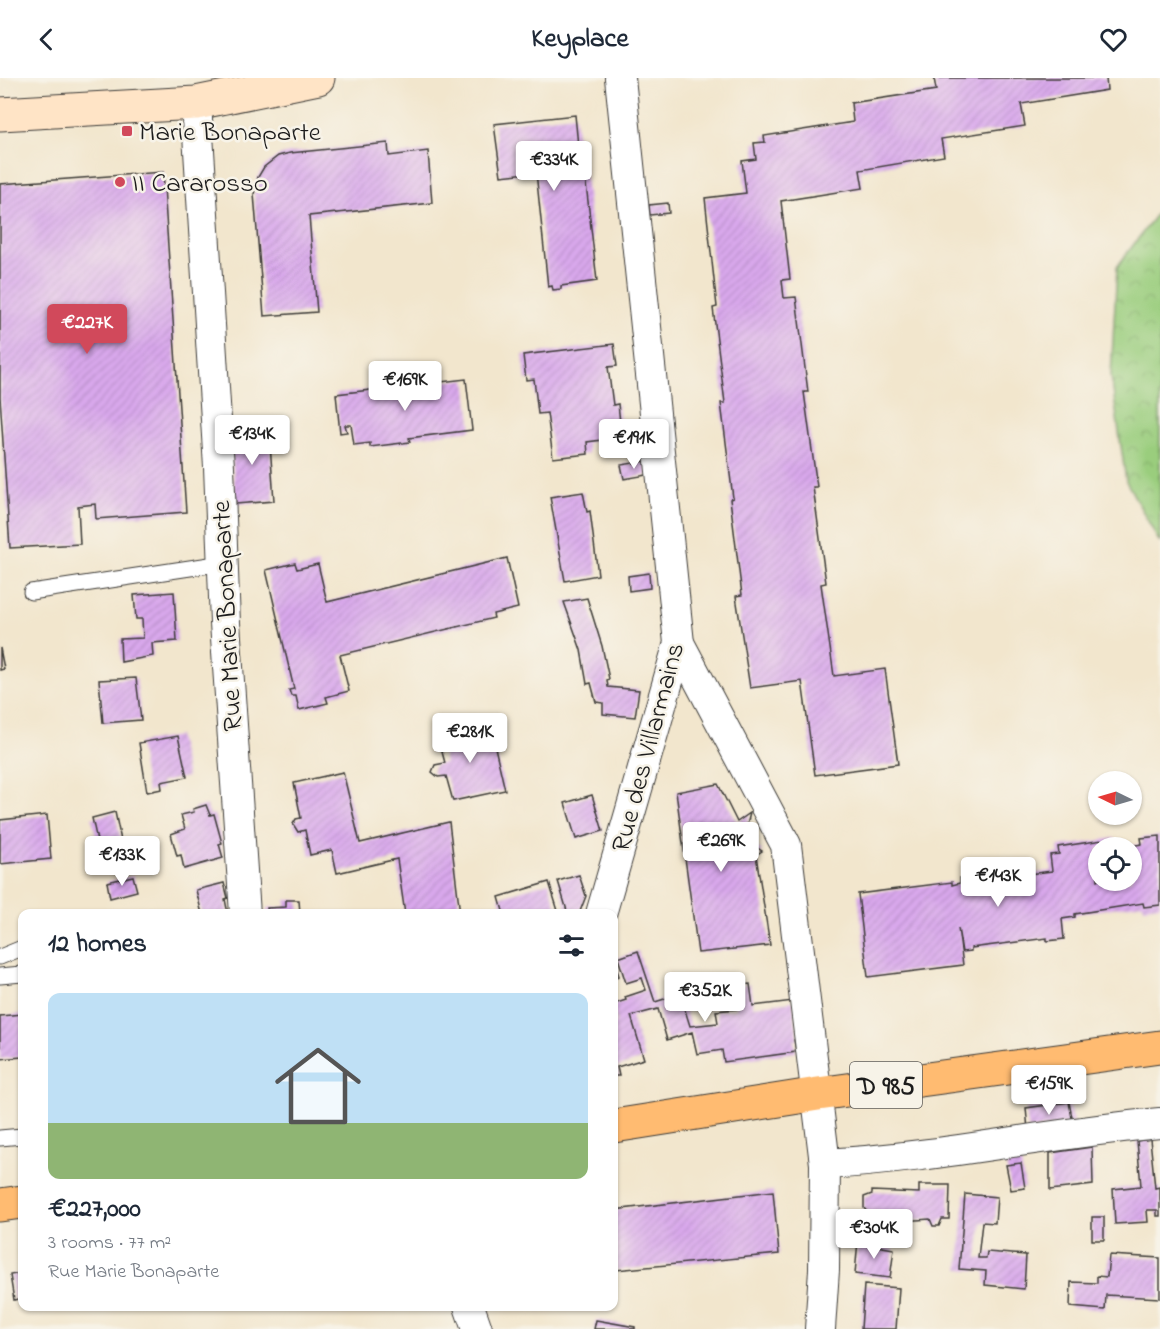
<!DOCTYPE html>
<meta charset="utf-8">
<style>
body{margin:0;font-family:"Indie Flower",sans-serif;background:#f2f2f3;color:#1f2937;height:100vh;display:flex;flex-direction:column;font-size:22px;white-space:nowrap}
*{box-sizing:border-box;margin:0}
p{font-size:20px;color:#747a83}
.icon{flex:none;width:33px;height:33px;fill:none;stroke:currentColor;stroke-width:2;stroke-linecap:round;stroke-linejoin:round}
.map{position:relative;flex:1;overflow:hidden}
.panel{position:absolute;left:18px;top:831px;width:600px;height:402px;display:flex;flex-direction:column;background:#fff;border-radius:12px;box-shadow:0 2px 4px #0004}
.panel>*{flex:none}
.needle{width:39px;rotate:275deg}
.tools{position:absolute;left:1088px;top:693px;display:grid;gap:12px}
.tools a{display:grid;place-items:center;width:54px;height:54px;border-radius:50%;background:#fff;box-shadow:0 2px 4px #0004;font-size:30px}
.price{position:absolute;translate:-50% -51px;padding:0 14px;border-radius:6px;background:#fff;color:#222;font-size:20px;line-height:39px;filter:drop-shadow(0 2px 3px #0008)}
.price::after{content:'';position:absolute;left:50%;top:36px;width:18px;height:14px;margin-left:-9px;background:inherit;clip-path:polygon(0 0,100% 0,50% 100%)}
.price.current{background:#d1495b;color:#fff}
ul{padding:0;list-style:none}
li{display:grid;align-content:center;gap:12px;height:318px;padding:0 30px}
li span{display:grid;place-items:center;height:186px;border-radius:12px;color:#555}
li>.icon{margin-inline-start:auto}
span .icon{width:108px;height:108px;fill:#fffc;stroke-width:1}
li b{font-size:26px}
h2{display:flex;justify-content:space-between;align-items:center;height:72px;padding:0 30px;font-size:26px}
header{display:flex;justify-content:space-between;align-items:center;height:78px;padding:0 30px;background:#fff;font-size:27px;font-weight:700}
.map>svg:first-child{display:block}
.park{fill:url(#park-crowns);stroke:#5b744c;stroke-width:1.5}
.building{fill:url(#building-hatch)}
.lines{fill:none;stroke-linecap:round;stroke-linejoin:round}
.service-casing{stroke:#3c3a37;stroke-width:17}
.minor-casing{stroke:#3c3a37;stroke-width:32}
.secondary-casing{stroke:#3c3a37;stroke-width:35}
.primary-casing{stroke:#3c3a37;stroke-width:35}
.service{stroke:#fff;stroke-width:15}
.minor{stroke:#fff;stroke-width:30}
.secondary{stroke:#ffe4c6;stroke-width:33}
.primary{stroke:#ffbb71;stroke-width:33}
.poi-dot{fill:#d1495b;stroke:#f7f3e8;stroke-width:2}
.labels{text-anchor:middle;stroke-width:5;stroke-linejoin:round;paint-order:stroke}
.shield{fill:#f7f3e8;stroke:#5e5c59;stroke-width:1.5}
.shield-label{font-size:26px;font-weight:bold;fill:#1c1c1c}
.poi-label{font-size:27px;fill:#1c1c1c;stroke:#f7f3e8;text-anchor:start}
.street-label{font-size:27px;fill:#1c1c1c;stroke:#f7f3e8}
</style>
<header><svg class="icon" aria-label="back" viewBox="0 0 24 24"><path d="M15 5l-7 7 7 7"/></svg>Keyplace<svg class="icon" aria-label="heart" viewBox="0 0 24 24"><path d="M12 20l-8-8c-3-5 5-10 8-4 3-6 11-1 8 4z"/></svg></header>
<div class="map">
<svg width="1160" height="1251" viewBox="0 0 1160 1251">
<defs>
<pattern id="park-crowns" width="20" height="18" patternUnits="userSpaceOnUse" patternTransform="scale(1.5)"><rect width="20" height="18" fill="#9acd7d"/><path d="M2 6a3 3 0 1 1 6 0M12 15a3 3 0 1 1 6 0" fill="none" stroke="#84af6b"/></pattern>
<pattern id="building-hatch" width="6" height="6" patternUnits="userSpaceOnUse" patternTransform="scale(1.5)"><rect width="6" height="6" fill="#d9a8ec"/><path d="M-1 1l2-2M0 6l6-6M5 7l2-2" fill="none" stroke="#ba90ca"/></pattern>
</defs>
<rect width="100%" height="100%" fill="#f7f3e8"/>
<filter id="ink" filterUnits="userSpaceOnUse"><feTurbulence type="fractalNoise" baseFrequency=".0167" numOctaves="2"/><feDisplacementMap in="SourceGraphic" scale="12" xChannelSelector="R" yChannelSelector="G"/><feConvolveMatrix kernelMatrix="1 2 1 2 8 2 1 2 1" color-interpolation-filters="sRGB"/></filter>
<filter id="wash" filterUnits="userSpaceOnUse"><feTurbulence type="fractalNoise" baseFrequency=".008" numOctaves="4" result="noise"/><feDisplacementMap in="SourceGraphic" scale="24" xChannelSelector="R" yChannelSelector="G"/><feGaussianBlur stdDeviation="1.35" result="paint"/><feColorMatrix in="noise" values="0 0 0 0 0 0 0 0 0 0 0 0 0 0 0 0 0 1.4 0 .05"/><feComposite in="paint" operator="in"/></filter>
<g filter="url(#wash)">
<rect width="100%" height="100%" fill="#f2e6cd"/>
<path class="park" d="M1160,131V465L1126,403L1111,298L1117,189Z"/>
<g id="blocks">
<g class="building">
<path d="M934,0H1106L1107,12L1021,26L1025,48L941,61L944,78L860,92L863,110L781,123L790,201L782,202L784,220L796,219L808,314H804L817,409H813L826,505L821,506L834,598L885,591L898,686L815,697L802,603L750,610L736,518L742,517L730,421L733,420L721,325H725L713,230L717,229L705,120L746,115L742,83L756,81L754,65L765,64L764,58L853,44L851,25L936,12Z"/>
<path d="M575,37L580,88H584L597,203L561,208V211L553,212L552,208L548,209L536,94L501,98L494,46Z"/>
<path d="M388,65L389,78L428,73L432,125L309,138L317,234L264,238L254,116L258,99L264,89L278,78L290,75Z"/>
<path d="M163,94L186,434L96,441L95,426L78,428L80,466L10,470L0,319V106Z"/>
<path d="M668,125L669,135L650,137L649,127Z"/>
<path d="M614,266L617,288L608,289L613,327L618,326L621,354L617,355V360L587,364L588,376L553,380L547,335L538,336L534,301L526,302L523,277Z"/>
<path d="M466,301L472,352L409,360L410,364L370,369V365L354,367L351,347H345L347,354L340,355L336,316Z"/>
<path d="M269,351L274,423L236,426L230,354Z"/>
<path d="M646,383L647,397L624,401L621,387Z"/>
<path d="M583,414L587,434L590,433L598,497L565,503L550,419Z"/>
<path d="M507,480L518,530L493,536L494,540L340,577L349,613L326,619L328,625L299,632L296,618H291L289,612L294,611L266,492L295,485L297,491L318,486L327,524Z"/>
<path d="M649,495L650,510L629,513L628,498Z"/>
<path d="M174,514L177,563L152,565L153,578L121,584L120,561L143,560L142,541H136L134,517Z"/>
<path d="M587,520L602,568L609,601L607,602L608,609L639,612L635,639L603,636V625L596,624L591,605L587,606L581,572L564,524Z"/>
<path d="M0,570L4,591L0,592Z"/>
<path d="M136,600L141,642L103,645L99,602Z"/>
<path d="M490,648L505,712L453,723L446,698L438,699L432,694L435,687L445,685L438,659Z"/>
<path d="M178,658L187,699L161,704L162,711L147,714L139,665Z"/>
<path d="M343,694L360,765L449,744L460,836H405L397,781L337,795L332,772L310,777L305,752L298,754L293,746L296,741L301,740L294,705Z"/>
<path d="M718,706L737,744L750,735L747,747L748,757L753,767L762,773L756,777L770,867L698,875L676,714Z"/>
<path d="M592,717L603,753L576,761L565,725Z"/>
<path d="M206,727L210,737L214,736L222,765L219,766L223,780L184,791L181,777L177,778L171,756L185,751L181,737L194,734L193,731Z"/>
<path d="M115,734L124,777L101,781L92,740Z"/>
<path d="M47,737L51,781L0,786V742Z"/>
<path d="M1160,758V827L1144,829L1143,825L1075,836V839L1062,841L1064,861L1047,863V860L971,870V873L962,874L958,850L963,887L868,899L858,816L952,804V807L960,805V800L1019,791L1020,797L1052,793L1050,777L1059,776L1058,769L1115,760L1117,770H1098V802H1131V768L1142,766L1141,760Z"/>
<path d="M579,797L586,818L579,836H568L558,803Z"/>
<path d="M133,798L137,813L110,820L107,804Z"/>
<path d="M549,804L559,836H498L503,833L499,819Z"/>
<path d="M224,805L228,820L225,821L228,836H202L196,812Z"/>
<path d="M286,822H299L300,836H268L267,830L286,829Z"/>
<path d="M638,873L655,924L680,916L690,948L718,945L716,933L736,931L732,908L750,906L753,928L793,923L798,962H794L796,974L724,984L722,972L697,976L692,954L667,962L658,931L631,938L644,981L617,989L619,998H614V946L616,945L614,926L626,922L625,919L646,912L642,900L626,905L618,880Z"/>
<path d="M614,883L619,898L614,900Z"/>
<path d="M22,936V979L0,981V938Z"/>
<path d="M1069,1024L1073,1045L1028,1052L1026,1030Z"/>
<path d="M1150,1061L1155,1110L1160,1109V1138H1157V1132H1147L1148,1144L1115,1146L1113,1111L1141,1108L1137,1063Z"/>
<path d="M1092,1069L1093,1107L1050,1112V1075Z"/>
<path d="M1021,1085L1025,1110L1011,1112L1006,1087Z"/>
<path d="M919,1107H950L949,1141H942L939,1148H933L930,1141L903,1143V1140L876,1139V1134H867L864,1130V1119L872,1116V1113L919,1115Z"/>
<path d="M773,1113L779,1176L616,1192V1183L614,1184V1132Z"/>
<path d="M965,1116L997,1119L995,1145L982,1144L978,1180H986L987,1174L1026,1177L1024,1211L985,1207L986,1193L959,1191Z"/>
<rect x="1092" y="1139" width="12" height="23"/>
<path d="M858,1162L877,1164V1168L894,1171L890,1200L855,1196Z"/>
<path d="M1109,1177L1160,1180V1220L1106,1217L1105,1232L1070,1229L1071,1204L1097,1205V1198L1107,1199Z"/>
<path d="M22,1195V1220L14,1222L10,1197Z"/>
<path d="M864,1207L899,1210L896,1251H861Z"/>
<path d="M596,1242L635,1249V1251H594Z"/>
</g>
</g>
</g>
<g filter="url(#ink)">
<use href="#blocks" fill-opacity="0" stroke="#3c3a37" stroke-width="1.5"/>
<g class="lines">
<defs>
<g id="service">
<path d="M31,514L223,485"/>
<path d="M0,879L22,870"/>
<path d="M0,898L22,896"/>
<path d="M0,1060L22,1058"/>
</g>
<g id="minor">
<path d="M196,25L219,389L225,545L245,836"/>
<path d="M679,565L786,767L825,1086L824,1192L820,1251"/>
<path d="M601,836L679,565L620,0"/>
<path d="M825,1086C938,1080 1048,1055 1160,1045"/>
<path d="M469,1228L477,1251"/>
</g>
<path id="secondary" d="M0,36L196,25L318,0"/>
<g id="primary">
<path d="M614,1048L818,1016L1160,969"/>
<path d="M0,1127L22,1124"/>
</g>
</defs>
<use href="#service" class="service-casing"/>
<use href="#minor" class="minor-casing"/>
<use href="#secondary" class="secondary-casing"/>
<use href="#primary" class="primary-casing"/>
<use href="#service" class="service"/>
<use href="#minor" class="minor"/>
<use href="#secondary" class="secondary"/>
<use href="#primary" class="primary"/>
</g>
</g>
<g class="poi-dot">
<rect x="121" y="47" width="12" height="12" rx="3"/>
<circle cx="120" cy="104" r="6"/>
</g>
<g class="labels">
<rect class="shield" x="850" y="984" width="72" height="46" rx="4.5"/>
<g class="shield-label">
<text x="886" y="1016">D 985</text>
</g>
<g class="poi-label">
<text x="139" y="62">Marie Bonaparte</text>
<text x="132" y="113">II Cararosso</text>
</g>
<g class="street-label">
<text transform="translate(226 538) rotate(-93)" y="9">Rue Marie Bonaparte</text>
<text transform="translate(647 669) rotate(-75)" y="9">Rue des Villarmains</text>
</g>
</g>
</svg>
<div class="tools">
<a><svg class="needle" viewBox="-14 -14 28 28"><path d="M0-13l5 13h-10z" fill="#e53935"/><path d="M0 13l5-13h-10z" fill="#747a83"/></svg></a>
<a><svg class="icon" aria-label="locate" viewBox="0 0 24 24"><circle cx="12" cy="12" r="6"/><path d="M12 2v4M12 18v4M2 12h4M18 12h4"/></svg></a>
</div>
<b class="price" style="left:554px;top:114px">€334K</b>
<b class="price current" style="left:87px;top:277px">€227K</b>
<b class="price" style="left:405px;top:334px">€169K</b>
<b class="price" style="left:252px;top:388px">€134K</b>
<b class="price" style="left:634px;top:392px">€191K</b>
<b class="price" style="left:470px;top:686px">€281K</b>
<b class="price" style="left:721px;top:795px">€269K</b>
<b class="price" style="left:122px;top:809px">€133K</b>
<b class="price" style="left:998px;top:830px">€143K</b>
<b class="price" style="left:705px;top:945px">€352K</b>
<b class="price" style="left:1049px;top:1038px">€159K</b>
<b class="price" style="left:874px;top:1182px">€304K</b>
<section class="panel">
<h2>12 homes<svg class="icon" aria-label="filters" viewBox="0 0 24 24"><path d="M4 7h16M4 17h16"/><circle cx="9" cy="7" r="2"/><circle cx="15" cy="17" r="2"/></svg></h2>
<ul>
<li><span style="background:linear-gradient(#bfe0f5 70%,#8fb573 0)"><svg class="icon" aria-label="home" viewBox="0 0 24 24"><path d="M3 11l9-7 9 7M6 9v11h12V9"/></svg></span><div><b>€227,000</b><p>3 rooms · 77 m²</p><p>Rue Marie Bonaparte</p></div></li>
</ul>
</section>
</div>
